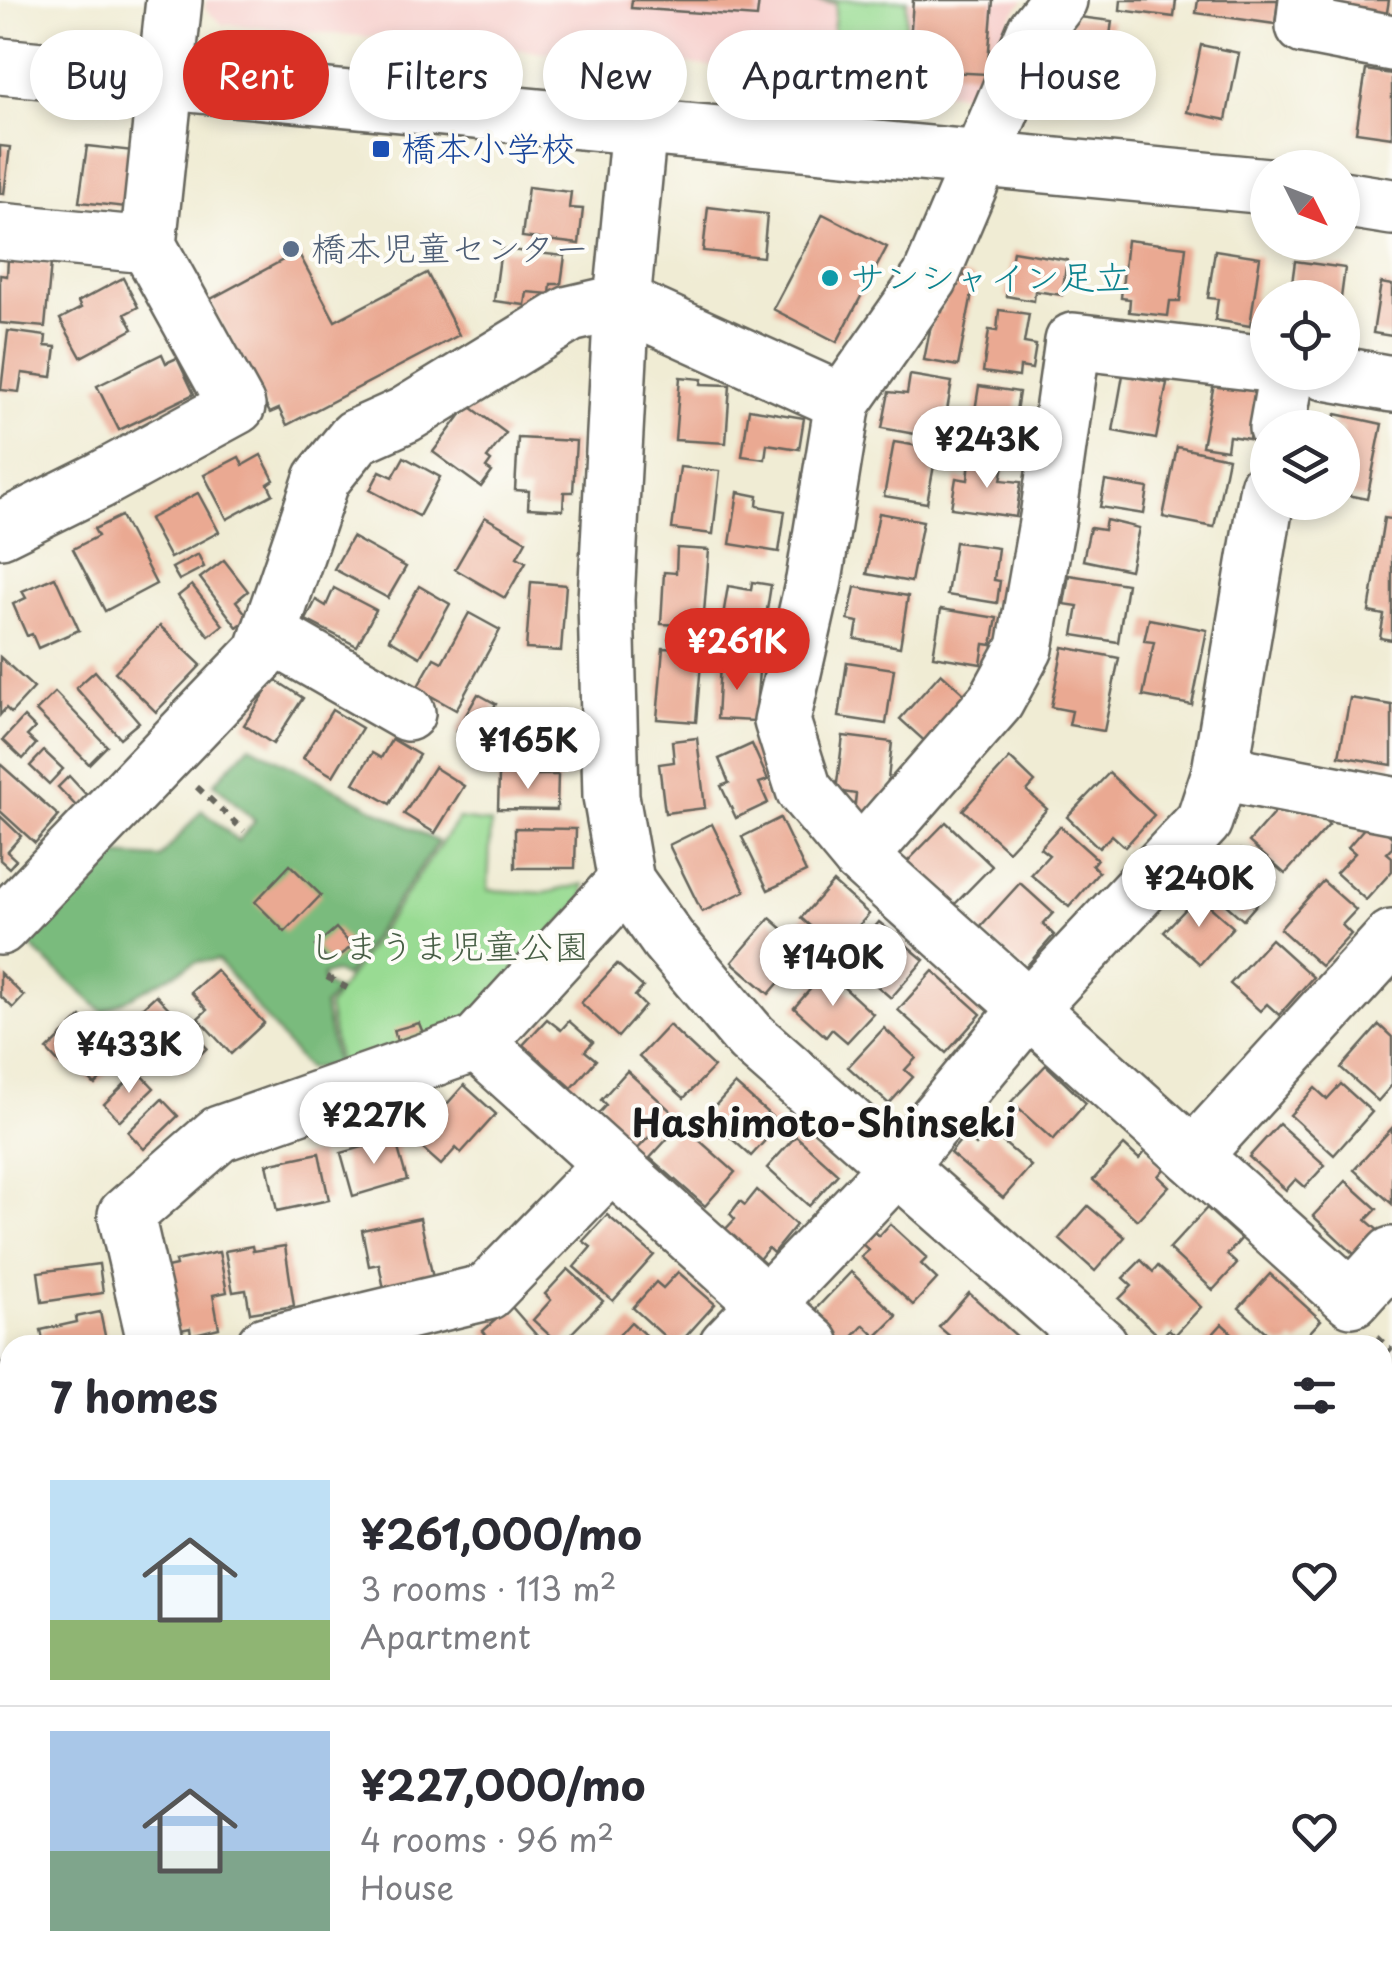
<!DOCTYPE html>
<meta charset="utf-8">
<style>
body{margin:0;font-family:"Playpen Sans","Klee One",sans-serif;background:#f7f7f7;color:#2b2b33;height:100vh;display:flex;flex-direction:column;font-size:38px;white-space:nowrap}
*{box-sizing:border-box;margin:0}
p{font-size:32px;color:#7c7c81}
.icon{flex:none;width:55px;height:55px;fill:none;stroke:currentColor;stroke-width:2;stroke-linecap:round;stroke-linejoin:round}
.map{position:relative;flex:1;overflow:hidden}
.drawer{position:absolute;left:0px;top:1335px;width:1392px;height:640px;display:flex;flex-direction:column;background:#fff;border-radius:30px 30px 0 0;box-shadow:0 5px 15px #0003}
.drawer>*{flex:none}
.hud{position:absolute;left:30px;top:30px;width:1332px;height:90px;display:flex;gap:20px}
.needle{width:65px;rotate:132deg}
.fabs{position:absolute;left:1250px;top:150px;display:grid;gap:20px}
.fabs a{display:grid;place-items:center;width:110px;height:110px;border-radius:50%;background:#fff;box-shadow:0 5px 15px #0003;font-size:50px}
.price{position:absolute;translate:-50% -85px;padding:0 22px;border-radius:35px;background:#fff;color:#222;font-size:32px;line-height:65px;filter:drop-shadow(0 2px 5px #0008)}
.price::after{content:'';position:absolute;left:50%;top:60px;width:30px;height:22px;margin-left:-15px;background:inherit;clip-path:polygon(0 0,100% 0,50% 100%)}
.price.selected{background:#d93025;color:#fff}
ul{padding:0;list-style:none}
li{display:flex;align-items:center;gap:30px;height:250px;padding:0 50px}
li+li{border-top:2px solid #e1e1e2}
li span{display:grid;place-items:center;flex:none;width:280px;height:200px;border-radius:0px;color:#555}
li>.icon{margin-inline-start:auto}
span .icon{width:120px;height:120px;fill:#fffc;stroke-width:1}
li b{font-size:42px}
h2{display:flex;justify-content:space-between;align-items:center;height:120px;padding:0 50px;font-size:42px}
.pill{padding:0 35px;border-radius:45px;background:#fff;box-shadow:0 5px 15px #0003;font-size:35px;line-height:90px}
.pill.selected{background:#d93025;color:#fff}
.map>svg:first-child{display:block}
.built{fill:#f7d0cd}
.green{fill:#99db93;stroke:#5a7c58;stroke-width:2.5}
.forest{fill:#7abb7d;stroke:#4b6c4c;stroke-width:2.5}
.building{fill:#eaa992}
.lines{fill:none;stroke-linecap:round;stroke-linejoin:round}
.minor-casing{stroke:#66655c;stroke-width:60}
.path{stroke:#66655c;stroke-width:6;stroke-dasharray:8 8;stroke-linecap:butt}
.minor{stroke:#fff;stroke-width:55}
.transit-dot{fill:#1a4fb4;stroke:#fdfcf7;stroke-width:4}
.service-dot{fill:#5c6f8a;stroke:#fdfcf7;stroke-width:4}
.culture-dot{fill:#0f9aa8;stroke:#fdfcf7;stroke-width:4}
.labels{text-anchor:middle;stroke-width:8;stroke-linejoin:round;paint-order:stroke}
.transit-label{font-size:35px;fill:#164399;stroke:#fdfcf7;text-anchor:start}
.service-label{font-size:35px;fill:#4e5e75;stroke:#fdfcf7;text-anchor:start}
.culture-label{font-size:35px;fill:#0d838f;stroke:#fdfcf7;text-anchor:start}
.park-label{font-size:35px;fill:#485f46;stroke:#fdfcf7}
.neighbourhood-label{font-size:38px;font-weight:bold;fill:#1c1c1c;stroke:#fdfcf7}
</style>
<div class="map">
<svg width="1392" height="1975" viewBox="0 0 1392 1975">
<rect width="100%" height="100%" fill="#fdfcf7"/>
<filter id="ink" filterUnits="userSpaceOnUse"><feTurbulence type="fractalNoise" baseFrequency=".01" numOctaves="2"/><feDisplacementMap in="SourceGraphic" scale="20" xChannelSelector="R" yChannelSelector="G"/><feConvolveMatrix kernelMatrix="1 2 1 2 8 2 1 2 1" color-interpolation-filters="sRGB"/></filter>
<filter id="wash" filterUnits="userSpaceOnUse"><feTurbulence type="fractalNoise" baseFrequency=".0048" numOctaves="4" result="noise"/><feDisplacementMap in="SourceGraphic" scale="40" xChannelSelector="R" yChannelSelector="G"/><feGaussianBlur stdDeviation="2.25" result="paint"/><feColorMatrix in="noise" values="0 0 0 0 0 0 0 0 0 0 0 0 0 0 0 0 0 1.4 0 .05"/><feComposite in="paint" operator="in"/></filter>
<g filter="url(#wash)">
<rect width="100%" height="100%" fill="#f0ecd4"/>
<path class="built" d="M206,0H1024L1012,15L989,81L974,95L786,73L222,24L205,9Z"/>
<g class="green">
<path d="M809,0H907L904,59L831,55L836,3Z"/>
<path d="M458,819L491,823L488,890L545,893L584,884V898L466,1024L339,1065L328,1007Z"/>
</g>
<path class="forest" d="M250,745L438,842L345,977L335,972L323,975V983L337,991L324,1006L336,1065L307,1069L218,960L196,962L103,1012L20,937L95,854L160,858L202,810L238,841L255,821L214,783Z"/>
<g id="blocks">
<g class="building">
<path d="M632,0H759L757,17L631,8Z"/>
<path d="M913,0H993L987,74L908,70Z"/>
<path d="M1121,0H1176L1174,17L1120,10Z"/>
<path d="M1198,0H1278L1275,24L1196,13Z"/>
<path d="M1336,0H1389L1386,18L1335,10Z"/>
<path d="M1071,16L1112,21L1103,89L1063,85Z"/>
<path d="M1201,45L1239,53L1226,120L1187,112Z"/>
<path d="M1366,70L1392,74V137L1356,132Z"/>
<path d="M0,146L10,147L4,194L0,193Z"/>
<path d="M87,146L134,151L126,207L79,202Z"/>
<path d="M528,187L571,192L569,208L583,209L579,244L522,237Z"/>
<path d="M708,207L767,214L763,257L703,251Z"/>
<path d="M823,214L887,247L837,342L773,309Z"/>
<path d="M1127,240L1186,247L1180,301H1170L1168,316L1129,312L1130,299L1121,298Z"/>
<path d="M501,249L565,256L561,284H551L550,294L527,292L525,305L494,301Z"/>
<path d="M1215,250L1260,257L1250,326L1215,320L1218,299L1208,298Z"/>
<path d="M1013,251L1067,260L1062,295L1035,291L1034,301L1006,296Z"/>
<path d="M298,252L335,321L427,273L459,335L287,425L279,409L270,413L209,300Z"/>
<path d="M8,259L51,263L45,327L0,323V275L7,276Z"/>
<path d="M1295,261L1345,268L1341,298H1290Z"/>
<path d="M957,274L975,278L958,366L924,360L934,310L942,312L946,291L954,292Z"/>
<path d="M123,278L138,307L125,314L133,329L81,357L60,319L81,308L78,302Z"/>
<path d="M1381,283L1392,285V336L1373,333Z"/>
<path d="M999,310L1029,314L1024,343L1036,345L1032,369L1020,367L1019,377L983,372L989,330L997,331Z"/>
<path d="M8,331L46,336L45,346L56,347L52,377L22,373L19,392L1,390Z"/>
<path d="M162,354L166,363L177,358L194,394L119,430L97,386Z"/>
<path d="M910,375L952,382L942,439L882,428L889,392L907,394Z"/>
<path d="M1123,375L1167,383L1156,439L1113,431Z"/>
<path d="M680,377L702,379L701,384L730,385L726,443L675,440Z"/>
<path d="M1214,384L1258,392L1249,439L1229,436L1227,450L1202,446Z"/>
<path d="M979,386L1019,392L1016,411L1024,412L1021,436L1028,437L1025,457L969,448Z"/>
<path d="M468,405L506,433L487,458L491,461L486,468L492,472L481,487L433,452Z"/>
<path d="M749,409L804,418L799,449L767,444L765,459L742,456Z"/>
<path d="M1336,414L1382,424L1367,499L1342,494V428H1334Z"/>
<path d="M518,438L576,441L573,492H564L563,510L528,508L529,491L515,490Z"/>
<path d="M894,442L937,449L927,503L884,496Z"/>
<path d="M1177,447L1228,458L1214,527L1163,517Z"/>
<path d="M261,455L274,480L268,484L273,494L227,519L204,475L239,457L243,465Z"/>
<path d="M404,457L440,477L419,516L370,490L380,471L393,477Z"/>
<path d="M970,460L1004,465L1001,480L1021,482L1016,517L951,508L956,478L968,480Z"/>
<path d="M680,467L720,471L713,534L672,529Z"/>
<path d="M1105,481L1148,488L1144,514L1100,507Z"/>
<path d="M738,492L758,496L757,506L785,511L779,552L730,544Z"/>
<path d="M198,493L219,532L170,558L149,519Z"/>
<path d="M879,513L923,521L911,582L867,574Z"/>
<path d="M121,516L156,584L105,611L73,549L98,536L94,529Z"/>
<path d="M485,517L526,541L517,557L526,562L505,598L455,569Z"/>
<path d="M1384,518L1392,519V640L1380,638L1384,615L1369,612Z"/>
<path d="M1106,520L1139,528L1130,570L1083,560L1090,528L1104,530Z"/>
<path d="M352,537L406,567L388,598L334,569Z"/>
<path d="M955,542L998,548L994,580L1000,581L997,603L947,595Z"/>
<path d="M677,548L709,550L703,626L661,624L664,572L676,573Z"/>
<path d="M198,554L204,567L179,580L172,568Z"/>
<path d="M224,560L248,591L236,601L249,618L237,627L200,578Z"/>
<path d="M1069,575L1127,584L1118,642L1073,635L1078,606L1064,604Z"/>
<path d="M55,577L79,630L38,648L32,634L27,636L13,604L26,598L22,591Z"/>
<path d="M531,582L566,585L561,651L526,649Z"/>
<path d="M752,582L771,585L763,635L721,628L728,586L751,590Z"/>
<path d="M192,585L223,625L209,636L178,596Z"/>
<path d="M419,586L450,604L420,657L389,639Z"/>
<path d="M855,587L908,596L900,647L855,639L858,622L848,620Z"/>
<path d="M334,588L376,610L357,646L306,620L316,600L326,606Z"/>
<path d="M941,609L997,618L992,645L984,644L981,664L933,656Z"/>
<path d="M469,613L500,630L456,710L417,688L434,658L442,662Z"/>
<path d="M1149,619L1207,630L1192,705L1143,696L1154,642L1144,641Z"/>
<path d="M160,626L201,665L156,712L115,672Z"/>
<path d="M1063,647L1119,658L1104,731L1069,725L1072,711L1051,707Z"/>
<path d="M663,648L702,651L696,722L657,719Z"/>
<path d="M0,657L34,688L11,713L6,708L0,715Z"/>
<path d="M847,662L894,669L886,724L839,717Z"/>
<path d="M720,663L735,664V669L759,671L755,721L717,719Z"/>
<path d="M95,671L139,722L120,738L76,688Z"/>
<path d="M941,673L971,700L930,746L900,719Z"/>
<path d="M274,679L303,698L273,744L244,725Z"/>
<path d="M55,692L107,746L89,764L36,711Z"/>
<path d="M478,694L496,704L486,721L498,728L486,748L456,732Z"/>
<path d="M1350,698L1392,705V765L1339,756Z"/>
<path d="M332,710L362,728L333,776L303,758Z"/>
<path d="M24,717L35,728L27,736L36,744L23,759L3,740Z"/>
<path d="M843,736L892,742L886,799L874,798L872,815L854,813L856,794L836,791Z"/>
<path d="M697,738L705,808L665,813L659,764L674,762L672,741Z"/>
<path d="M392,739L419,755L390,804L354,783L372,753L381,758Z"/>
<path d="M752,744L768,780L759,783L768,803L736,818L721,786L729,783L719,759Z"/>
<path d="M44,751L63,769L49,784L30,766Z"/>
<path d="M1010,758L1035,782L1027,791L1047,809L1008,851L963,810Z"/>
<path d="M0,764L59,816L35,843L0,811Z"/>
<path d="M434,767L464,786L435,833L404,814Z"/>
<path d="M1109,773L1154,815L1125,847L1112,835L1099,848L1067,817Z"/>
<path d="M499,775H558L557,810L498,809Z"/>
<path d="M69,776L90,799L79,809L58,787Z"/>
<path d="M1282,804L1296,816L1306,805L1329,825L1285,874L1249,842Z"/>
<path d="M0,816L21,836L7,852L16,860L9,868L0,860Z"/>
<path d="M780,818L806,872L768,890L742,837Z"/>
<path d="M1372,819L1392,837V848L1387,853L1392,857V871L1366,900L1336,873L1355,853L1348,847Z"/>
<path d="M946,822L992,866L951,908L905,864Z"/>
<path d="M712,824L745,891L702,912L669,845Z"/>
<path d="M1060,826L1097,859L1092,865L1099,872L1069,907L1031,875L1049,855L1040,848Z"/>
<path d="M515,828L576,829L575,868H515Z"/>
<path d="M1241,850L1276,882L1243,920L1207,888Z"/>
<path d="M290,865L321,895L285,932L255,902Z"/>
<path d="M1323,881L1356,910L1342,925L1351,934L1321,966L1280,929Z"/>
<path d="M833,882L869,914L837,950L801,918Z"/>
<path d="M1020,883L1053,913L1043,924L1054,935L1024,969L979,928Z"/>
<path d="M1198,896L1233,927L1200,964L1164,932Z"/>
<path d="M770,918L807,950L769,994L732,962Z"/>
<path d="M879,922L924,960L891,998L847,960Z"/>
<path d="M336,928L352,946L331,964L315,946Z"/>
<path d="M1271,939L1313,977L1279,1015L1267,1004L1260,1011L1230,984Z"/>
<path d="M617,964L643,987L635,996L645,1006L618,1037L581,1003Z"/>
<path d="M216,970L264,1023L231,1054L198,1018L207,1010L191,992Z"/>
<path d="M826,971L873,1014L847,1042L832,1029L826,1037L794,1008Z"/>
<path d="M933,971L981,1014L946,1053L898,1010Z"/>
<path d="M0,973L24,996L13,1008L0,996Z"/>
<path d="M156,995L207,1048L183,1071L132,1017Z"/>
<path d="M81,1017L95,1032L61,1065L47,1050Z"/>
<path d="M547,1019L561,1030L569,1021L593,1042L585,1051L596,1060L572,1088L523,1045Z"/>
<path d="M419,1023L423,1033L397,1041L394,1030Z"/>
<path d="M669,1025L714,1067L684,1098L639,1057Z"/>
<path d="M1379,1025L1392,1037V1085L1378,1101L1341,1068Z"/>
<path d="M884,1028L916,1058L905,1070L913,1077L889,1104L848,1067Z"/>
<path d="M105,1038L123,1056L95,1085L76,1066Z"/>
<path d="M1046,1065L1086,1103L1053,1140L1011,1102Z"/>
<path d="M138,1071L154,1088L120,1121L104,1104Z"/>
<path d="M627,1071L672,1112L632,1155L593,1119L606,1105L601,1100Z"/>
<path d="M735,1084L780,1124L751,1156L706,1116Z"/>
<path d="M1341,1084L1372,1112L1334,1155L1290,1115L1315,1088L1327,1099Z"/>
<path d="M464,1085L496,1114L461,1153L456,1148L441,1165L414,1141Z"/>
<path d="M162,1099L178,1116L144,1149L128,1132Z"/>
<path d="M681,1124L735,1172L705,1206L650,1158Z"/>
<path d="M1279,1124L1325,1165L1305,1187L1296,1179L1286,1190L1249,1157Z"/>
<path d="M1392,1128V1204L1354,1170Z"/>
<path d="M989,1130L1031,1166L1003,1198L950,1153L965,1135L976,1145Z"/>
<path d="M796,1136L838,1174L809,1206L767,1168Z"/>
<path d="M395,1138L407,1180L353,1196L341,1153Z"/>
<path d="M1124,1145L1139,1159L1146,1151L1165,1168L1158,1176L1169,1186L1137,1220L1093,1180Z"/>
<path d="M319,1153L329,1200L277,1211L267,1164Z"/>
<path d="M1346,1181L1377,1209L1366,1220L1380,1232L1357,1257L1313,1216Z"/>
<path d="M757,1190L796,1225L773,1253L768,1248L756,1263L722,1233L735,1219L730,1214L740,1201L745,1205Z"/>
<path d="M1088,1206L1125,1237L1095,1271L1059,1239Z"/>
<path d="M1207,1208L1241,1239L1227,1255L1237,1264L1213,1290L1169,1249Z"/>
<path d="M607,1215L654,1255L613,1301L574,1267L591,1247L583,1241Z"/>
<path d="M420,1218L433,1278L384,1289L379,1264L369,1266L362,1230Z"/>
<path d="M890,1224L927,1258L921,1264L937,1279L913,1305L861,1257L869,1250L862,1244L874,1232L879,1236Z"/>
<path d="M252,1246L253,1251L285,1246L294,1306L250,1313L246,1290L233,1292L225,1251Z"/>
<path d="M219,1252L227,1292L213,1295L219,1328L191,1335L190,1328L176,1331L158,1270L176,1266L175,1261Z"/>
<path d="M1141,1260L1153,1272L1158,1266L1201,1307L1175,1335L1169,1329L1161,1338L1119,1299L1132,1286L1123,1278Z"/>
<path d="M99,1264L103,1293L42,1302L38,1272Z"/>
<path d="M568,1269L603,1301L560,1345L533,1320L551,1300L545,1294Z"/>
<path d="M678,1272L715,1304L678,1345H674L633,1308L656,1282L663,1288Z"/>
<path d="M851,1272L897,1316L876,1337L864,1325L845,1345H840L809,1316Z"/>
<path d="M1270,1274L1321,1320L1299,1344L1293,1340L1289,1345H1280L1239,1308Z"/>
<path d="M969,1293L1020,1339L1015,1345H960L939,1327Z"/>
<path d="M511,1306L545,1345H494L483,1331Z"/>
<path d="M100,1312L107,1345H44L41,1330L77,1322L76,1317Z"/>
<path d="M631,1322L656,1345H610Z"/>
<path d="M1222,1324L1245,1345H1203Z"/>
<path d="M10,1357V1395L0,1402V1364Z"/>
<path d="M1382,1740L1392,1748V1773L1382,1783Z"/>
<path d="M1382,1855L1392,1863V1908L1386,1915L1382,1912Z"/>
<path d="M10,1934V1965H31L26,1975H0V1953Z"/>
<path d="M36,1965H68L66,1975H34Z"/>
<path d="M150,1965H202L205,1975H153Z"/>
<path d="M219,1965H262V1966L249,1970L250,1975H222Z"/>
<path d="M652,1965H708L711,1975H655Z"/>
<path d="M724,1965H791L793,1975H727Z"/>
<path d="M929,1965H1006L1011,1970L1006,1975H938Z"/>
<path d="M1150,1965H1191L1203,1975H1141Z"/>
<path d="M1264,1965H1308L1319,1975H1255Z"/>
</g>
</g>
</g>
<g filter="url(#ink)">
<use href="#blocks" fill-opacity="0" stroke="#66655c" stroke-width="2.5"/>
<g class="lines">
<defs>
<g id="minor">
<path d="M1059,0L1035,31L930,278L843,402L814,580L782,721L804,790L860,857L1352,1299L1392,1255"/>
<path d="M1307,0L1304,26L1392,43"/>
<path d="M0,66L1268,186"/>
<path d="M639,126L622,302L606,600L611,796L626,881L668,940L751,1038L1100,1345"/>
<path d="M1342,199L1392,207"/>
<path d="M0,231L148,245"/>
<path d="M1325,372L1392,384"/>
<path d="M1277,428L1287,372"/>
<path d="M0,530L99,481L237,406L148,245L174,0"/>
<path d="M269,634L407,713"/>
<path d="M1220,772L1392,805"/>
<path d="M860,857L996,701L1025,648L1048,517L1073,341L1268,364"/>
<path d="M0,927L263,652L322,479L356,437L405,415L570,314L622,302L843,402"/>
<path d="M477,1043L812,1345"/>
<path d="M1193,1156L1392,938"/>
<path d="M156,1345L126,1215L219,1134L477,1043L626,881"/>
<path d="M265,1345L487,1292L611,1164"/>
<path d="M727,1345L897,1167L1029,1008L1204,821L1220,772L1268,487"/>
<path d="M0,1466L10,1481"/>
<path d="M0,1560L10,1558"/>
<path d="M1382,1614L1392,1603"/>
<path d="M0,1777L10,1787"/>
<path d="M462,1975L497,1965"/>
<path d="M1055,1975L1065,1965"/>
<path d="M1383,1975L1392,1965"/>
</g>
</defs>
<use href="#minor" class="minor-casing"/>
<g class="path">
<path d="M197,787L244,831"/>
<path d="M327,977L347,988"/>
<path d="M1377,1337L1392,1351"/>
</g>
<use href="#minor" class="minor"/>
</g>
</g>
<rect class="transit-dot" x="371" y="139" width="20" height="20" rx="5"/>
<circle class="service-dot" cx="291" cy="249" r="10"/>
<circle class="culture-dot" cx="830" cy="278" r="10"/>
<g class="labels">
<g class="transit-label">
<text x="401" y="161">橋本小学校</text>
</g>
<g class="service-label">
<text x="311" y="261">橋本児童センター</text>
</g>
<g class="culture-label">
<text x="850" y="290">サンシャイン足立</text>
</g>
<g class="park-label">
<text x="449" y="959">しまうま児童公園</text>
</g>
<g class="neighbourhood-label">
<text x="824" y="1137">Hashimoto-Shinseki</text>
</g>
</g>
</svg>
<div class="fabs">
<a><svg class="needle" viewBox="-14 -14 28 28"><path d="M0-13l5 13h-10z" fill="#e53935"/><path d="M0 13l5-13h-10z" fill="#7c7c81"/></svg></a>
<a><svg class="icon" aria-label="locate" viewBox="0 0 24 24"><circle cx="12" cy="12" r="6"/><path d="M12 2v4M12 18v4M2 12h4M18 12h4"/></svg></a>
<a><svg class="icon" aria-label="layers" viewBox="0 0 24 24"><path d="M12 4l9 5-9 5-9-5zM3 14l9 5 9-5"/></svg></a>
</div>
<b class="price" style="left:987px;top:491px">¥243K</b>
<b class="price selected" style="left:737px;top:693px">¥261K</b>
<b class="price" style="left:528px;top:792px">¥165K</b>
<b class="price" style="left:1199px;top:930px">¥240K</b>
<b class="price" style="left:833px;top:1009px">¥140K</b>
<b class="price" style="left:129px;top:1096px">¥433K</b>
<b class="price" style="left:374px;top:1167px">¥227K</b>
<div class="hud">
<a class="pill">Buy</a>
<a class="pill selected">Rent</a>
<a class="pill">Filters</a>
<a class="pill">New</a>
<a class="pill">Apartment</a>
<a class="pill">House</a>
</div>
<section class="drawer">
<h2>7 homes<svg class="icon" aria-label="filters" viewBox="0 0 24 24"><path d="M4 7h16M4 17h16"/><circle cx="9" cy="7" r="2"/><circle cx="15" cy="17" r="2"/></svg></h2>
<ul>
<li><span style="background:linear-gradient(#bfe0f5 70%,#8fb573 0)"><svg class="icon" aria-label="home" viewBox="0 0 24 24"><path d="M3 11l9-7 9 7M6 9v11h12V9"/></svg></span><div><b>¥261,000/mo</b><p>3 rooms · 113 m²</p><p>Apartment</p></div><svg class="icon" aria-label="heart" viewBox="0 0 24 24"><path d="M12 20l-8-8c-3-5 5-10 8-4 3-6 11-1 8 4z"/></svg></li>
<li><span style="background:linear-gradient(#a9c7e8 60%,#7fa58c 0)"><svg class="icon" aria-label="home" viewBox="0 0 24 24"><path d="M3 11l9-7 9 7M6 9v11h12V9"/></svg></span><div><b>¥227,000/mo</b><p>4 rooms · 96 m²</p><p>House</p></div><svg class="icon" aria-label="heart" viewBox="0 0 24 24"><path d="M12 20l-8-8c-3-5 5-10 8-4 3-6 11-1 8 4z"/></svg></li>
</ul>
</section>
</div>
